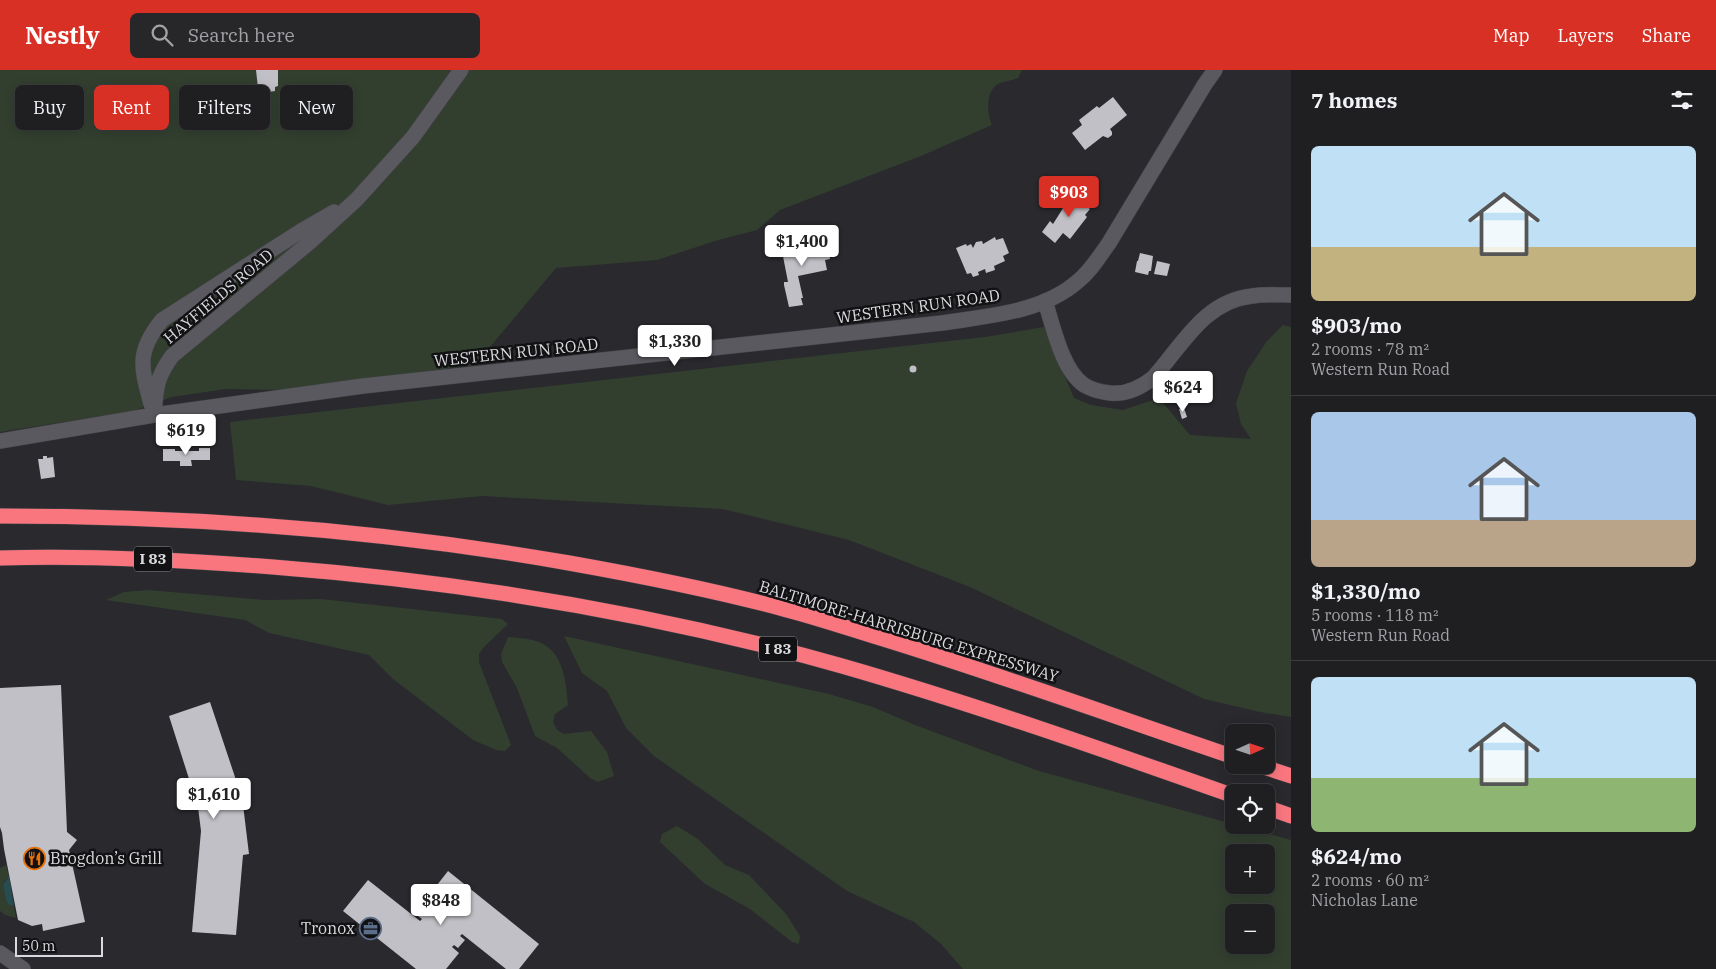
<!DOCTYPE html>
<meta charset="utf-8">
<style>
body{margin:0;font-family:"IBM Plex Serif",serif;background:#27272a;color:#f1f3f6;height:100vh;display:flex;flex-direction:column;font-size:19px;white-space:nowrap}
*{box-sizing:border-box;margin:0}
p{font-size:16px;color:#a1a2a5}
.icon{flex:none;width:28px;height:28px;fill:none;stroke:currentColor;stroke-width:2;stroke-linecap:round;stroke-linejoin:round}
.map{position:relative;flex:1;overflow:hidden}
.sheet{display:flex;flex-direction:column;background:#1f1f22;width:425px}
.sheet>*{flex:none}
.guide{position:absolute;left:15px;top:15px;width:475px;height:45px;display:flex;gap:10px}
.needle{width:32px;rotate:87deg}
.fabs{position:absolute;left:1225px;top:654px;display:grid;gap:10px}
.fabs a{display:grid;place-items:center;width:50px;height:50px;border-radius:8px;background:#1f1f22;box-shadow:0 2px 12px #0003,0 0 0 1px #3c3d40;font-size:25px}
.scale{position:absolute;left:15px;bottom:12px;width:88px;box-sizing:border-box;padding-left:5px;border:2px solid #dadade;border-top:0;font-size:14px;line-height:18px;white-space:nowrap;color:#dadade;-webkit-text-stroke:4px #121214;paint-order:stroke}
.price{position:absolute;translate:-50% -42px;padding:0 11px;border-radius:5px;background:#fff;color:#222;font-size:16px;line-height:32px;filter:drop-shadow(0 1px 2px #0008)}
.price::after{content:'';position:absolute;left:50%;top:30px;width:15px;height:11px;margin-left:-8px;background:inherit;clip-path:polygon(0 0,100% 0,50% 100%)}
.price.on{background:#d93025;color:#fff}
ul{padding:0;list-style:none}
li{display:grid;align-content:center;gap:10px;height:265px;padding:0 20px}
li+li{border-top:1px solid #3c3d40}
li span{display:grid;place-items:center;height:155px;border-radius:8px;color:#555}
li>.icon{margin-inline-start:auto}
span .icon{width:90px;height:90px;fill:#fffc;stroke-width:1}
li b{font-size:21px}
h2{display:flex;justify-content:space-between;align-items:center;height:60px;padding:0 20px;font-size:21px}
.tag{padding:0 18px;border-radius:8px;background:#1f1f22;box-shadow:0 2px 12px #0003,0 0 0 1px #3c3d40;font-size:18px;line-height:45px}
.tag.on{background:#d93025;color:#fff}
header{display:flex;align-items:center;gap:30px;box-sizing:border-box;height:70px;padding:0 25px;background:#d93025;color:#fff}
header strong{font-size:24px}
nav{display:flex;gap:28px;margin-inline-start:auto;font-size:18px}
.search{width:350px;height:45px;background:#27272a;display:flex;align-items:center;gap:12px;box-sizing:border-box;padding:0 18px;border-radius:8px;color:#a1a2a5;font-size:19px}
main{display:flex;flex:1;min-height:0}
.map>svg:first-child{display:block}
.green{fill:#323f2f;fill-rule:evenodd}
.water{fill:#284d50}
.building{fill:#c0c0c6}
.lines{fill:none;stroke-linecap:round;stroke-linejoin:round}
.minor-casing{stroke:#46454a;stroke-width:16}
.highway-casing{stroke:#46454a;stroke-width:16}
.minor{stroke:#59595f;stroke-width:15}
.highway{stroke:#fa767f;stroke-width:15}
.labels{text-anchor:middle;stroke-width:5;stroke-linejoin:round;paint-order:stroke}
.shield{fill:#121214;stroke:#9e9ea1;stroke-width:1}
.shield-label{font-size:15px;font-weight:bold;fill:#dadade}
.street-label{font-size:16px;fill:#dadade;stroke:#121214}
.poi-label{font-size:16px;fill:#dadade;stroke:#121214;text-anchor:start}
</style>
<header>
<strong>Nestly</strong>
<div class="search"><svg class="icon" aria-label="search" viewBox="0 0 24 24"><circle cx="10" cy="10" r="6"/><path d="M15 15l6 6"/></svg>Search here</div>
<nav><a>Map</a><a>Layers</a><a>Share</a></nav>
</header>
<main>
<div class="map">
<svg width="1291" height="899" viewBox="0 0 1291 899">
<rect width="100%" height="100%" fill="#29292e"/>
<g class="green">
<path d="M0,0H1022L1018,8C1011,11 1004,11 998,14C985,22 987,43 992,55L921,86L780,140L757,160L715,171L657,190L556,198L475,295L289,320L225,319L172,327L133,341L0,362Z"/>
<path d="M1283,255L1291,257V647L1260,642L1204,629L970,517L849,470L723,439L482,426L388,435L311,416L236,410L230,352L985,267L1044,257L1074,328L1091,335L1123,340L1159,328L1190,365L1251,369L1241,354L1236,333L1247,301L1267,271Z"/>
<path d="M148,520L265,530L321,529L502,549L508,554L484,577L479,584V592L511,675L505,681L496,680L473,670L393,609L369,585L269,563L245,550L106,530L124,522Z"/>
<path d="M564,566L829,624L873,637L915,655L1039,701L1291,770V899H963L941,874L914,852L847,821L654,686L626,658L607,621L582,603ZM1234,782H1266V815H1234ZM1234,842H1266V875H1234Z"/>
<path d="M508,567C516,568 524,568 532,570C563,576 566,610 568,635L555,644L553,652L557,660L564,664L591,661L607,682L614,706L598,712L590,708L557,678L535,666L517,618L502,592L501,584Z"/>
<path d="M677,756L698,769L725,795L749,805L786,844L800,866L799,874L792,872L750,839L705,814L660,772L662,764Z"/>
<path d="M6,795L9,806L3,813L6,831L9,835L14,836L16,848L5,845L0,841V798Z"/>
</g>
<path class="water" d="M9,806L14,836L9,835L6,831L3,814Z"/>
<g class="building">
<path d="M256,0H278V16L275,17V21L262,23V18H258Z"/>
<path d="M1113,27L1127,45L1110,59L1112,62V65L1108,68L1103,66L1085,80L1072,63L1082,55L1079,50L1097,36L1099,38Z"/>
<path d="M1079,121L1089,128L1084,135L1090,139L1085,145L1087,147L1070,169L1063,163L1055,173L1042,162L1050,151L1053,154L1067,132Z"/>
<path d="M995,167L996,170L1003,168L1009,183L1003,186L1005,191L994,196L995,200L986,203L985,199L978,202L979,205L973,207L971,203L967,204L956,178L966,174L967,176L971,174L973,178L976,172L982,171L983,174Z"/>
<path d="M811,170L812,177L822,175V178L829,177L830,189L825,190L827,200L798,206L803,228H801L803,235L789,237L784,215V212H788L781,176Z"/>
<path d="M1140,183L1153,186L1151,201H1149L1148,205L1135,202L1137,191H1138Z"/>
<path d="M1157,191L1170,194L1167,206L1154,204Z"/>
<circle cx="913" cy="299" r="3.5"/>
<path d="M1184,338L1187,347L1182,349L1179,339Z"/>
<path d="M199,378H210V390H191L192,396H180V391H163V379H175V381H199Z"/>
<path d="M43,386H47V388L53,387L55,407L41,409L38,389H43Z"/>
<path d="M61,615L67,762L77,770L69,780L85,852L43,861L42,854L32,856L18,850L4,779L2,763L0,757V618Z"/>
<path d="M210,632L236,710H240L249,784L243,785L236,865L192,862L201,761L198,737L169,646Z"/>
<path d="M448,801L539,874L519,899H506L462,864L460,866L465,870L458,878L454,875L452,877L459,883L446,899H416L343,841L368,810L420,851L422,849L418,846L424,838L427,841L430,838L423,833Z"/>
</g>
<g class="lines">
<defs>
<g id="minor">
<path d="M1045,231C1053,256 1062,300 1084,315C1092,320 1101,322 1110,323C1126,325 1140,318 1153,308C1182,276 1204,231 1252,226C1265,224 1278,225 1291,225"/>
<path d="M151,334C141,297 136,282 162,250L301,161L334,142"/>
<path d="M154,345C156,319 156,308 172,286L310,172L357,129L413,67L461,0"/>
<path d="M0,371L154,345L363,316L942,253C986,246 1041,243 1077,212C1090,202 1099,187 1109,173L1205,14L1215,0"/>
<path d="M0,883L23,899"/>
</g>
<g id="highway">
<path d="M0,446C191,446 381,460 569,493C642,506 715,520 787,540C822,549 856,561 890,571C1006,607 1119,648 1234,687"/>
<path d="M0,488C91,485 182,490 273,497C465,512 657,544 842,596C974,634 1104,680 1234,726"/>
<path d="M1258,695L1291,706"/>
<path d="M1266,737L1291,746"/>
</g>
</defs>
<use href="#minor" class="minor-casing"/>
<use href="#highway" class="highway-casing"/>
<use href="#minor" class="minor"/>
<use href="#highway" class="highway"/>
</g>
<defs>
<symbol id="restaurant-ring" viewBox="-11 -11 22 22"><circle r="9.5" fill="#121214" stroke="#e8710a" stroke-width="1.5"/><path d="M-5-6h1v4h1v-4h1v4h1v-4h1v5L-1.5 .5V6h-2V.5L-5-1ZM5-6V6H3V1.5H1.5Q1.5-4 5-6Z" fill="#e8710a"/></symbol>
<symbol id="office-ring" viewBox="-11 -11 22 22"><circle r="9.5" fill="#121214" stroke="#5c6f8a" stroke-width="1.5"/><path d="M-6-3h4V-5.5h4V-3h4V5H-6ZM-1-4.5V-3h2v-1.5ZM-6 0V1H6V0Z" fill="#5c6f8a"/></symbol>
</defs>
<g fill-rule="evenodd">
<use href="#restaurant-ring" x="22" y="776" width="25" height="25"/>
<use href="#office-ring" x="358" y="846" width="25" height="25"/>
</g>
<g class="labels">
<g class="shield">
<rect x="134" y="476.5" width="38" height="25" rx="4"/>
<rect x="759" y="566.5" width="38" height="25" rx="4"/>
</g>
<g class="shield-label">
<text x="153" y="494">I 83</text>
<text x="778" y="584">I 83</text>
</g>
<g class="street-label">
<text transform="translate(218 226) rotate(-40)" y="6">HAYFIELDS ROAD</text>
<text transform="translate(918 236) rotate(-8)" y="6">WESTERN RUN ROAD</text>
<text transform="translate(516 282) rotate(-6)" y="6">WESTERN RUN ROAD</text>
<text transform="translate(909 561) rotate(17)" y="6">BALTIMORE-HARRISBURG EXPRESSWAY</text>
</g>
<g class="poi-label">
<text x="50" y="794">Brogdon’s Grill</text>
<text x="355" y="864" text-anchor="end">Tronox</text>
</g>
</g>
</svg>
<div class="fabs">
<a><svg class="needle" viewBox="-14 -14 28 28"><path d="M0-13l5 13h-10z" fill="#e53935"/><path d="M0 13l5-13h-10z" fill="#a1a2a5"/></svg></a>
<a><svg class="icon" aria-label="locate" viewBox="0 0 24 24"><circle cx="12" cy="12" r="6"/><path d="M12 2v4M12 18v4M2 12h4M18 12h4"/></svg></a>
<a>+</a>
<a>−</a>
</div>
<div class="scale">50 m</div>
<b class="price on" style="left:1069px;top:148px">$903</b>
<b class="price" style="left:802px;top:197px">$1,400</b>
<b class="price" style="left:675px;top:297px">$1,330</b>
<b class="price" style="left:1183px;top:343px">$624</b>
<b class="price" style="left:186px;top:386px">$619</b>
<b class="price" style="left:214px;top:750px">$1,610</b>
<b class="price" style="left:441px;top:856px">$848</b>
<div class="guide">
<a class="tag">Buy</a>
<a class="tag on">Rent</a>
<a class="tag">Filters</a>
<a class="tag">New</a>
</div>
</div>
<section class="sheet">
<h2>7 homes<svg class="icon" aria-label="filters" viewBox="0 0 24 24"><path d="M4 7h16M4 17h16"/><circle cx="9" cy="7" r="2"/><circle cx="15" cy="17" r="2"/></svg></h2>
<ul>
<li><span style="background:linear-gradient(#bfe0f5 65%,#c2b280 0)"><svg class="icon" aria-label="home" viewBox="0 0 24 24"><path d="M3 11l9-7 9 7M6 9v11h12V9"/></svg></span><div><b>$903/mo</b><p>2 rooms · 78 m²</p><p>Western Run Road</p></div></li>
<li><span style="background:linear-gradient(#a9c7e8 70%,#b9a48a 0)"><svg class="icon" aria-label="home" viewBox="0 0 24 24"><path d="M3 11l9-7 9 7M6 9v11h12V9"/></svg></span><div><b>$1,330/mo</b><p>5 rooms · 118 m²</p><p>Western Run Road</p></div></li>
<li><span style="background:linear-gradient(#bfe0f5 65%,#8fb573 0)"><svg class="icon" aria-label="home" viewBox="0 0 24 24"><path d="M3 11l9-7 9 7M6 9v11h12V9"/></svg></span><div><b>$624/mo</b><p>2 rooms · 60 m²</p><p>Nicholas Lane</p></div></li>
</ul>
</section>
</main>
